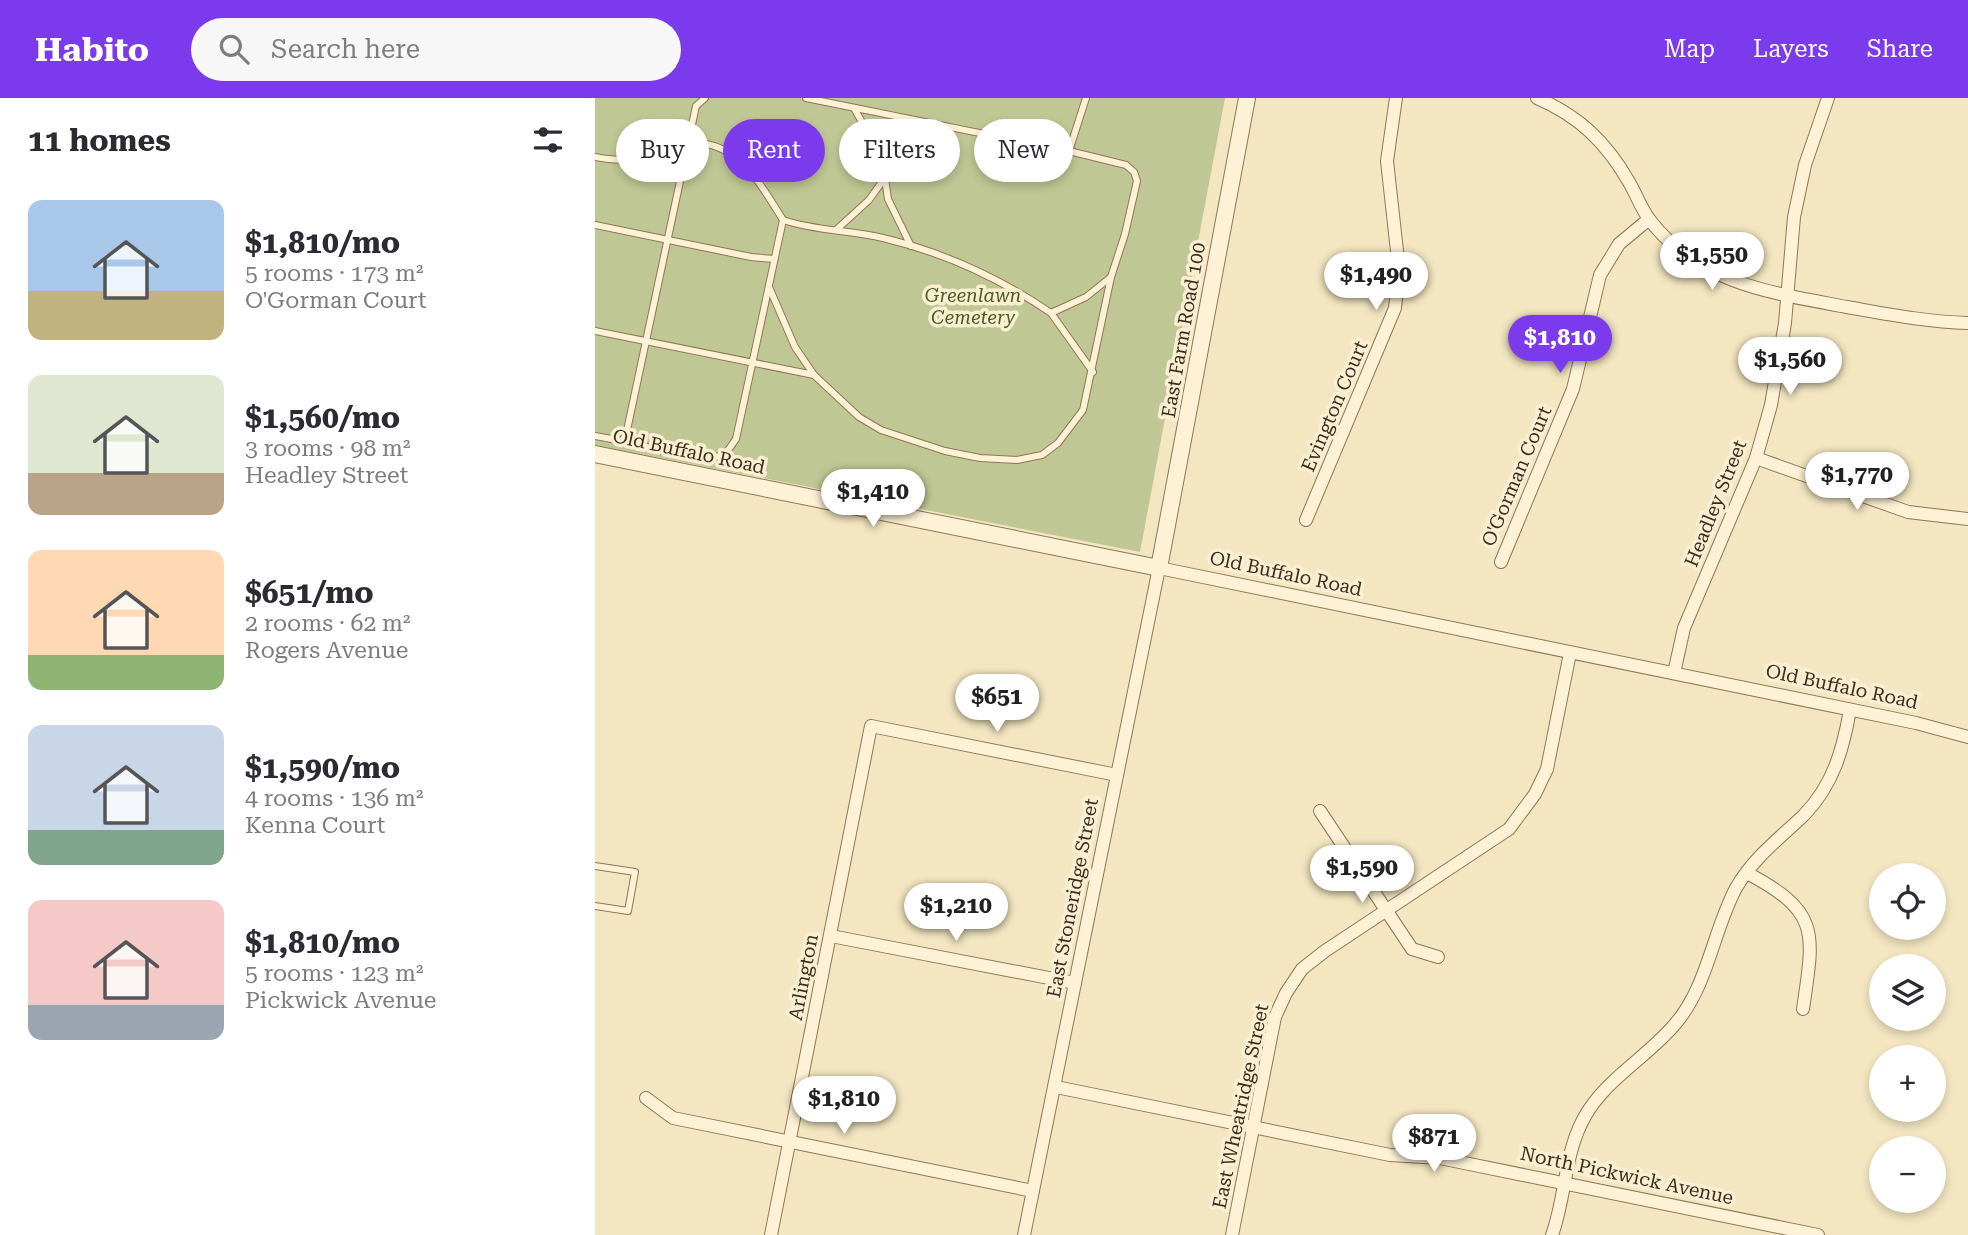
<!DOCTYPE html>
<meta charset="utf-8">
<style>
body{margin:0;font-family:"Roboto Serif",serif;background:#f7f7f7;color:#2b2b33;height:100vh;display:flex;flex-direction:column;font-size:26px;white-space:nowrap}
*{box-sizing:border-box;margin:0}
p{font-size:23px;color:#7c7c81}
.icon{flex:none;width:38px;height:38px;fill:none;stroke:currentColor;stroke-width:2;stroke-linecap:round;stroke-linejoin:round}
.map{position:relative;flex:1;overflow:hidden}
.sheet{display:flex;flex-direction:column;background:#fff;width:595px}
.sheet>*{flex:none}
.top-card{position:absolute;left:21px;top:21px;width:665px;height:63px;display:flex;gap:14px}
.controls{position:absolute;left:1274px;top:765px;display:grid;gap:14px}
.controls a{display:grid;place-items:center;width:77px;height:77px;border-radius:50%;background:#fff;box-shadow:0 4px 10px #0003;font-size:35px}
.price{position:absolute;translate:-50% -60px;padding:0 16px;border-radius:24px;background:#fff;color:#222;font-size:23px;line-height:46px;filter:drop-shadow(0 2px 4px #0008)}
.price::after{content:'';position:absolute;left:50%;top:42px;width:21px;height:16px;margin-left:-10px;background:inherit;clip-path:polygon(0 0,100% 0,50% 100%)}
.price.active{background:#7c3aed;color:#fff}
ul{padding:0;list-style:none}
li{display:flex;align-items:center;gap:21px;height:175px;padding:0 28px}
li span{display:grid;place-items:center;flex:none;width:196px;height:140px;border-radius:14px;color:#555}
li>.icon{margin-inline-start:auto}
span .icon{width:84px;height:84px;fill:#fffc;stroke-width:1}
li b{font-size:30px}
h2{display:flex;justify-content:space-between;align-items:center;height:84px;padding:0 28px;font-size:30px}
.chip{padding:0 24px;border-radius:32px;background:#fff;box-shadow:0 4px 10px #0003;font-size:24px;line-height:63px}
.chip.active{background:#7c3aed;color:#fff}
header{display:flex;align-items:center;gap:42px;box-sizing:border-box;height:98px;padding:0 35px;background:#7c3aed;color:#fff}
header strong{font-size:33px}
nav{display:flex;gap:38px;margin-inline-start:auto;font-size:24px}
.search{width:490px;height:63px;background:#f7f7f7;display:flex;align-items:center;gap:18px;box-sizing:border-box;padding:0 24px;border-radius:38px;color:#7c7c81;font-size:26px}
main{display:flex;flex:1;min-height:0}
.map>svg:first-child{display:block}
.cemetery{fill:#bfc794}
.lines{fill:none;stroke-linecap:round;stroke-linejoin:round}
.service-casing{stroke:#8f7656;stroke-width:8}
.minor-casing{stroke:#8f7656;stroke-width:14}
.tertiary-casing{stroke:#8f7656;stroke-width:18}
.service{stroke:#fdf2d6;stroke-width:6}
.minor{stroke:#fdf2d6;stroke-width:12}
.tertiary{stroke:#fdf2d6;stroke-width:16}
.labels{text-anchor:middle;stroke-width:7;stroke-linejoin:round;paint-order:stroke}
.park-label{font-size:19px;font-style:italic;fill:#4b5c20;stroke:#f9efd2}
.street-label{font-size:19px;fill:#3d2d1c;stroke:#f9efd2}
</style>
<header>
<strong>Habito</strong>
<div class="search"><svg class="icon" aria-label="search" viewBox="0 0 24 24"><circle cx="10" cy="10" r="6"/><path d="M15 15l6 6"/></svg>Search here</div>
<nav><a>Map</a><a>Layers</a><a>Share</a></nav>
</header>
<main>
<section class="sheet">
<h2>11 homes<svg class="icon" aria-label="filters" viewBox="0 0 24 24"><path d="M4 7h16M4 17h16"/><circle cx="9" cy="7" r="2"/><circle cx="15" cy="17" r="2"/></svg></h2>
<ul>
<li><span style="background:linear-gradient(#a9c7e8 65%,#c2b280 0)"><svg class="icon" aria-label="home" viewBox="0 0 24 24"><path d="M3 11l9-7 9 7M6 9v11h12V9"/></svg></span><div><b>$1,810/mo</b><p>5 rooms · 173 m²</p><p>O'Gorman Court</p></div></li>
<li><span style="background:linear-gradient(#dfe7d0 70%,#b9a48a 0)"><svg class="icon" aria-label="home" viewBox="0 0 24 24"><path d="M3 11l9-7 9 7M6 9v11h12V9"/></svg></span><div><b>$1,560/mo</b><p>3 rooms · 98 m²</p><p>Headley Street</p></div></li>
<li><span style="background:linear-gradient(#ffd9b3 75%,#8fb573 0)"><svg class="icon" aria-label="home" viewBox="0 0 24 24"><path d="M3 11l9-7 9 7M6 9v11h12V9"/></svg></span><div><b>$651/mo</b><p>2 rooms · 62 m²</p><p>Rogers Avenue</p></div></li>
<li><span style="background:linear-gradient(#c9d6e8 75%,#7fa58c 0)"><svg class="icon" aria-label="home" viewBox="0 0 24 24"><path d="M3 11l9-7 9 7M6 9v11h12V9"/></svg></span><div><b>$1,590/mo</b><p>4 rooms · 136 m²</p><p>Kenna Court</p></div></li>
<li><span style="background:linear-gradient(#f6c9c9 75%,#9aa5b1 0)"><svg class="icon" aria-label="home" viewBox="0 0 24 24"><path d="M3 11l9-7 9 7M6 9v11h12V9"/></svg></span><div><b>$1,810/mo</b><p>5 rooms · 123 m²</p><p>Pickwick Avenue</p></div></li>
</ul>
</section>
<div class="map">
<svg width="1373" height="1137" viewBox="0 0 1373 1137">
<rect width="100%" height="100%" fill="#f3e6c1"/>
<path class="cemetery" d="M0,0H630L545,454L0,347Z"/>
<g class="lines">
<defs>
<g id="service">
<path d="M211,0L474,53L491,0"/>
<path d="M259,10L287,60L293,101L316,148"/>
<path d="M0,59C34,66 47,59 78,49C135,31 162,80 188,122L141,341C137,346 133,355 127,357C107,366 50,348 27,343"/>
<path d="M188,122C220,133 255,132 288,140C347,154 406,181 456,215L491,199L516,179"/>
<path d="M0,127L156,159L179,161"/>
<path d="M241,132L274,102L289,81"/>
<path d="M174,189L200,249L219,277"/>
<path d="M456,215L498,274"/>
<path d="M0,233L219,277L264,319L286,332L350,353L385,360L422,362L447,357L463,345L488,312L516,179L530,136L542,83L539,74L531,67L474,53"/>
<path d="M0,338L27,343L31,337L101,8L110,0"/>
<path d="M0,768L40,774L33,813L0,808"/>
</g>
<g id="minor">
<path d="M942,0C984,18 1011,44 1034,84C1041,96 1046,110 1054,121C1103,186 1178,195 1252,209C1292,216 1332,224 1373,225"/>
<path d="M1161,360L1313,414L1373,421"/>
<path d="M711,422L800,210L804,171L792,63L801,0"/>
<path d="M906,464L978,291L1005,177L1024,146L1054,121"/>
<path d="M1079,575L1089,530L1161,360L1176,307L1190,225L1199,119L1210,67L1233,0"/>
<path d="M725,713L817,851L843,859"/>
<path d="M1152,775C1226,814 1219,835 1208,911"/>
<path d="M236,838L480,885"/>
<path d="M461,989L795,1057L845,1060L1223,1137"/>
<path d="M51,1000L78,1020L438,1093"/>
<path d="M176,1137L276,628L522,677"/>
<path d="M429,1137L564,470L1321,625L1373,639"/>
<path d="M637,1137L680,919L691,895L707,871L730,853L914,731L940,696L952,671L975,555"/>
<path d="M957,1137C971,1099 969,1056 989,1020C1010,981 1053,959 1081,925C1113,887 1118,833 1141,790C1159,759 1184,741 1209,717C1238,687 1248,652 1255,612"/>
</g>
<path id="tertiary" d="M0,356L564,470L652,0"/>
</defs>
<use href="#service" class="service-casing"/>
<use href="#minor" class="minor-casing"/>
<use href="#tertiary" class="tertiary-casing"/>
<use href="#service" class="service"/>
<use href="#minor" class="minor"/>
<use href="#tertiary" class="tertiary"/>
</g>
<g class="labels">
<g class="park-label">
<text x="378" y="204">Greenlawn<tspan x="378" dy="22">Cemetery</tspan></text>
</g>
<g class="street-label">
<text transform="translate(588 232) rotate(-80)" y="7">East Farm Road 100</text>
<text transform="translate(739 308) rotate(-67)" y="7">Evington Court</text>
<text transform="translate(94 353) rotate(12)" y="7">Old Buffalo Road</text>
<text transform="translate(921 378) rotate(-67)" y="7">O'Gorman Court</text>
<text transform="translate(1120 405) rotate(-68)" y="7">Headley Street</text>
<text transform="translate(691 475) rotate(12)" y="7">Old Buffalo Road</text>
<text transform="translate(1247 588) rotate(12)" y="7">Old Buffalo Road</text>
<text transform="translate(477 800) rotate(-79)" y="7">East Stoneridge Street</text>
<text transform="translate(208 879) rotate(-79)" y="7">Arlington</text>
<text transform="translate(645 1008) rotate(-78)" y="7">East Wheatridge Street</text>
<text transform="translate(1032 1077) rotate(12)" y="7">North Pickwick Avenue</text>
</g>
</g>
</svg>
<div class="controls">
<a><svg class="icon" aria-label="locate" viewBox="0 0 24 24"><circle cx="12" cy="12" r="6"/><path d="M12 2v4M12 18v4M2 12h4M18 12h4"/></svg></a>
<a><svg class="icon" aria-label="layers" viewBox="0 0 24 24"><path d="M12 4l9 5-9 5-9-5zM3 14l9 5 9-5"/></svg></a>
<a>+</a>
<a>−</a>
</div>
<b class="price" style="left:1117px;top:194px">$1,550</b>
<b class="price" style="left:781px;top:214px">$1,490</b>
<b class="price active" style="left:965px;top:277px">$1,810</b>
<b class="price" style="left:1195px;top:299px">$1,560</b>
<b class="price" style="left:1262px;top:414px">$1,770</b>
<b class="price" style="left:278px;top:431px">$1,410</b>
<b class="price" style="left:402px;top:636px">$651</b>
<b class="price" style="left:767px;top:807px">$1,590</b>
<b class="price" style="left:361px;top:845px">$1,210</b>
<b class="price" style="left:249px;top:1038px">$1,810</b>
<b class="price" style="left:839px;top:1076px">$871</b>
<div class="top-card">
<a class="chip">Buy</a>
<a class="chip active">Rent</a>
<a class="chip">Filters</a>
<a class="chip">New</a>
</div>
</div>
</main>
